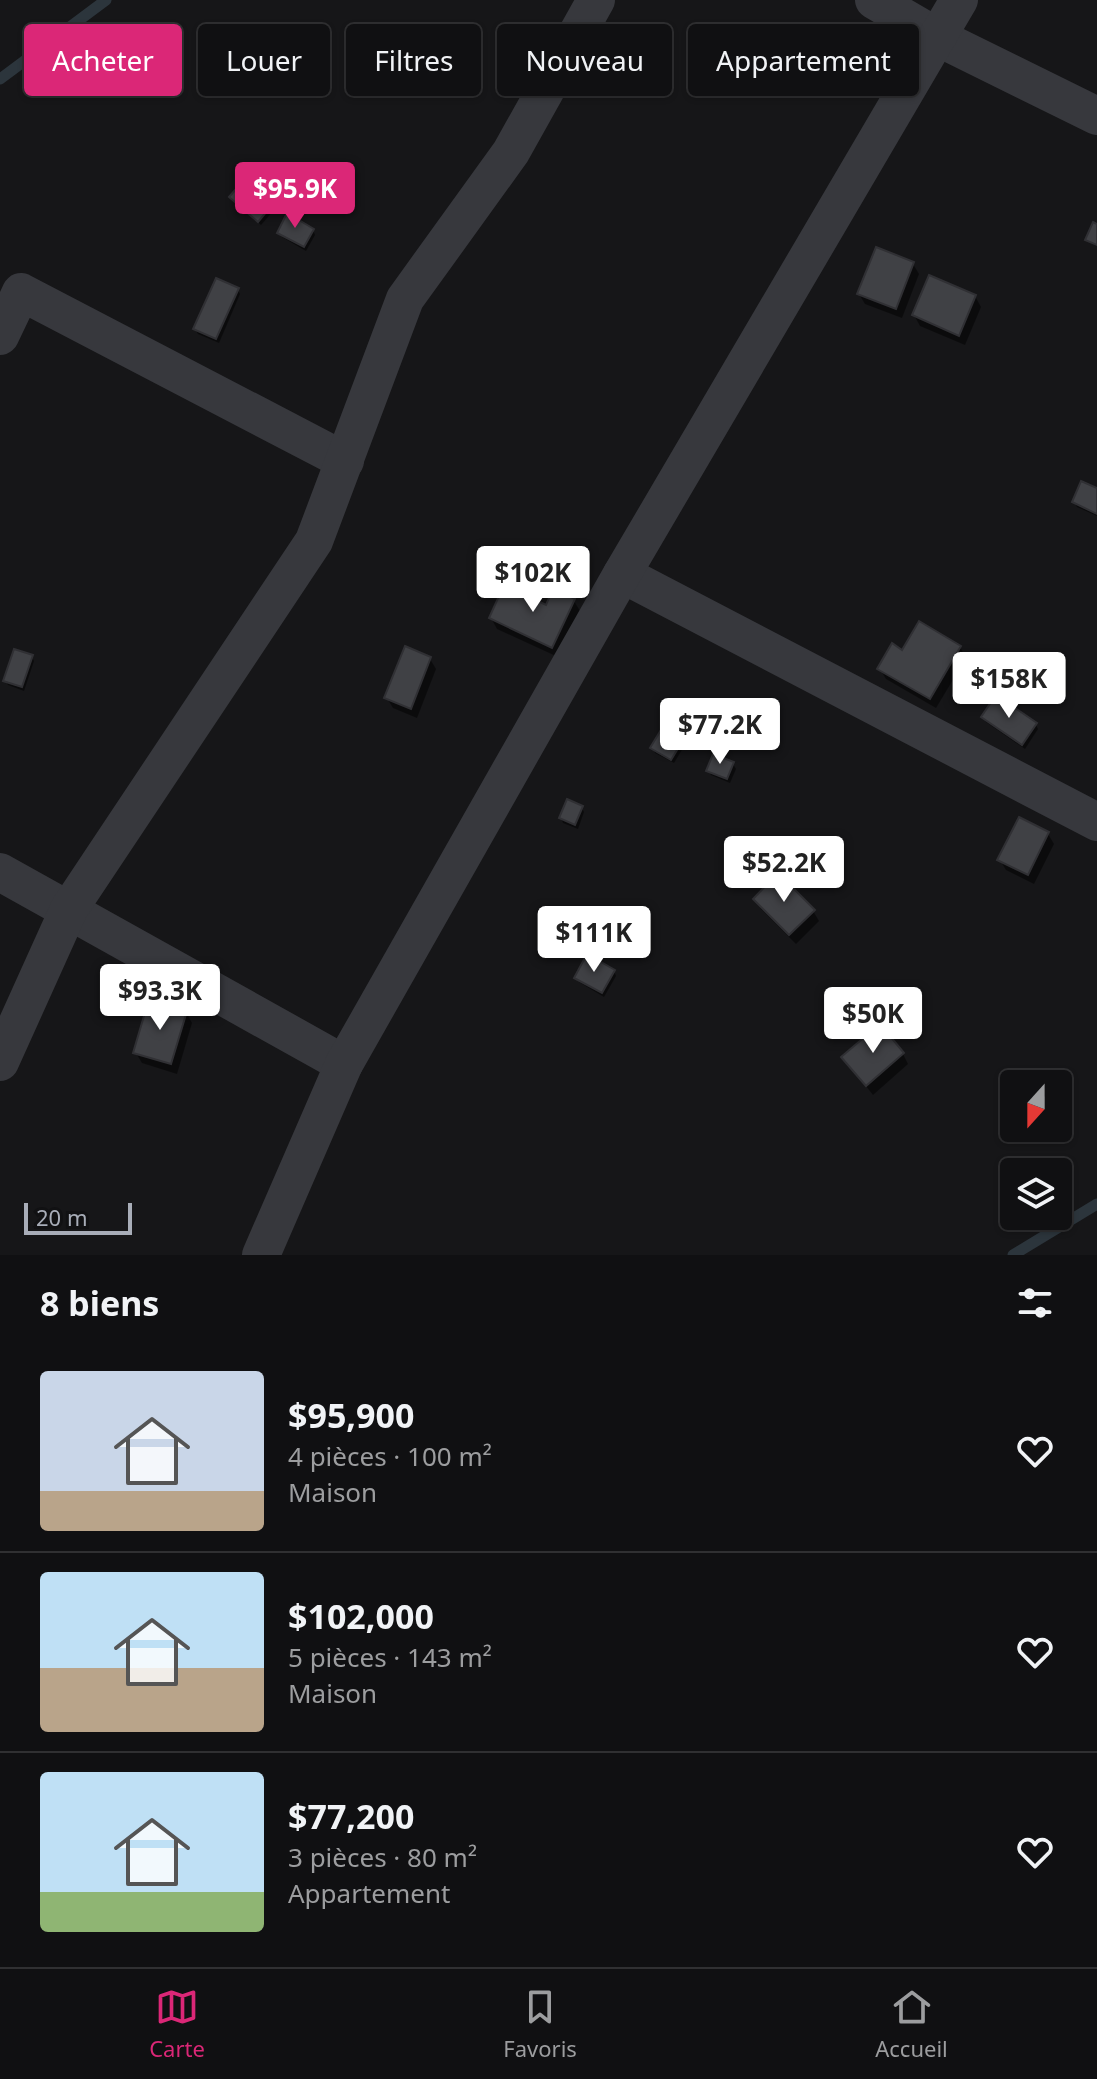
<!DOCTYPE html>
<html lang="fr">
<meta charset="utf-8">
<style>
body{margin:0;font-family:"Noto Sans",sans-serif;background:#19191b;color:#f1f3f6;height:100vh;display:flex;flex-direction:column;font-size:30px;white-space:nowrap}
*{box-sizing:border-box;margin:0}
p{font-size:26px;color:#9c9d9f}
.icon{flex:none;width:44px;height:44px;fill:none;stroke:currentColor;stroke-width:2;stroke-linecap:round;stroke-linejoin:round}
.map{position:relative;height:1255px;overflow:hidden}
.details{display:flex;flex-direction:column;background:#101012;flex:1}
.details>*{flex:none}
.hud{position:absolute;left:24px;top:24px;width:1050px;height:72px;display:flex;gap:16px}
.needle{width:52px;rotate:201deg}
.fabs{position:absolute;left:1000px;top:1070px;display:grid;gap:16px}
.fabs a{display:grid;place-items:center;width:72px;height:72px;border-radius:8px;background:#101012;box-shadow:0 2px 6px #0004,0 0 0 2px #303032;font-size:40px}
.scale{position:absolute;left:24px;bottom:20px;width:108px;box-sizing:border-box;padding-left:8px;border:4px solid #a8adb8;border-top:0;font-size:22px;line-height:28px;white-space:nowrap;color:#a8adb8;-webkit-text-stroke:6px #111113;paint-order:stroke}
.price{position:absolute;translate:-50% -68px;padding:0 18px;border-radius:8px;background:#fff;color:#222;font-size:26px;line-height:52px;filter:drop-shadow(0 2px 4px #0008)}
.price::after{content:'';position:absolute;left:50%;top:48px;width:24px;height:18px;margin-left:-12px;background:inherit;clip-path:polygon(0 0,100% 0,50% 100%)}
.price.active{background:#db2777;color:#fff}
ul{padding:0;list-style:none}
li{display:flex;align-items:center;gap:24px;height:200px;padding:0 40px}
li+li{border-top:2px solid #303032}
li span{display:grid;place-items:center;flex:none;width:224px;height:160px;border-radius:8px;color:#555}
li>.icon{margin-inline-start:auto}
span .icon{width:96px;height:96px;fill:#fffc;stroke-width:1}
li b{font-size:34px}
h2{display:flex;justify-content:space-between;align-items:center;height:96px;padding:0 40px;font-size:34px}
.pill{padding:0 28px;border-radius:8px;background:#101012;box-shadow:0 2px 6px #0004,0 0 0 2px #303032;font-size:28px;line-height:72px}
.pill.active{background:#db2777;color:#fff}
.dock{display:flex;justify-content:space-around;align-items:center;height:112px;border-top:2px solid #303032;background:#101012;font-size:22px;color:#9c9d9f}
.dock a{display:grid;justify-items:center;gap:4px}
.dock .active{color:#db2777}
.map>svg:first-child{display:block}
.shadow{fill:#0007}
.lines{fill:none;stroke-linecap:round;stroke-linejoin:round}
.stream{stroke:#2c353c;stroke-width:11}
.building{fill:#404145;stroke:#303034;stroke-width:2}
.minor{stroke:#37383d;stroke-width:38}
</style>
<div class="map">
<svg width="1097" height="1255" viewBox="0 0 1097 1255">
<rect width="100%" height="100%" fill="#161618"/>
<g class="shadow">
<path d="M232,198L271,206L274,210L261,225Z"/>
<path d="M313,230L315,235L306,251L282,237L279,233Z"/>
<path d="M913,264L919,274L902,318L865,304L859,294Z"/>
<path d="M238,290L240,294L219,343L198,334L195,329Z"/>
<path d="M975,296L981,307L965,345L920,326L914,315Z"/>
<path d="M1097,490V516L1077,507L1074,502Z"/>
<path d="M574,601L580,611L558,657L497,629L491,618Z"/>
<path d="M960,647L966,658L936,708L886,679L880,669L903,653Z"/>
<path d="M32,657L34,661L24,691L8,685L5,681Z"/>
<path d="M430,659L436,669L417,718L393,708L387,698Z"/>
<path d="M983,717L1036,725L1038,729L1025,749L986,722Z"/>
<path d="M686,734L689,738L674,763L655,753L653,748Z"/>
<path d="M733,764L736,769L730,783L711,775L708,771Z"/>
<path d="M582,808L584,812L578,829L563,823L561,818Z"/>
<path d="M1048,834L1054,844L1034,884L1006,870L1000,860Z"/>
<path d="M755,899L813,911L819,921L796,944L761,909Z"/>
<path d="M614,971L616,976L604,997L579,982L576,978Z"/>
<path d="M186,1012L192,1023L177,1074L142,1063L136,1053Z"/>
<path d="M903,1054L908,1064L873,1095L843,1057Z"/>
</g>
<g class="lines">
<g class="stream">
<path d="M0,79L106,0"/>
<path d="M1013,1255L1097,1204"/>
</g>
</g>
<g class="building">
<path d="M244,180L273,204L258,222L229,197Z"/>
<path d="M287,213L314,229L304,247L277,233Z"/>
<path d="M1093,222L1097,224V245L1085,240Z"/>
<path d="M876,247L914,262L896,309L857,294Z"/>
<path d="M929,275L976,295L959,336L912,315Z"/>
<path d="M216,278L239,288L216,339L193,329Z"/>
<path d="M1081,481L1097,488V514L1072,502Z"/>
<path d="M504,585L546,605L553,589L575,599L552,648L489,618Z"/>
<path d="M919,621L961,646L930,699L877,669L892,643L902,650Z"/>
<path d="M405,646L431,657L411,709L384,698Z"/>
<path d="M14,649L33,655L22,687L3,681Z"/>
<path d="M996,695L1037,723L1022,745L981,717Z"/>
<path d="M667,720L688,732L671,760L650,748Z"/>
<path d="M713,754L734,762L727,779L706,771Z"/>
<path d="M567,799L583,806L575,825L559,818Z"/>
<path d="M1019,817L1049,832L1028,875L997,860Z"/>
<path d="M778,873L815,910L789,935L753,899Z"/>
<path d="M587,954L615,970L602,993L574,978Z"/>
<path d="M149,999L187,1011L171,1064L133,1053Z"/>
<path d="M880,1024L904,1053L866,1086L841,1057Z"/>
</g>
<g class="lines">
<g class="minor">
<path d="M874,0L939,38L1097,116"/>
<path d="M0,336L21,292L345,461"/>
<path d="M622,574L1097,822"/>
<path d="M0,872L344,1064"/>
<path d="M0,1062L69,909L314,541L405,299L511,152L596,0"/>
<path d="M261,1255L344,1064L622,574L959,0"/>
</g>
</g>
</svg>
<div class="fabs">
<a><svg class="needle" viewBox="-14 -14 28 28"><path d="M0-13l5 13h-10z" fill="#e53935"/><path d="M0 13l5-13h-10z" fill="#9c9d9f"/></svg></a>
<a><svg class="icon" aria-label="layers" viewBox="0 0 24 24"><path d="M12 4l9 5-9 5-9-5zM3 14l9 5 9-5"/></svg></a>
</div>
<div class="scale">20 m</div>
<b class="price active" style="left:295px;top:230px">$95.9K</b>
<b class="price" style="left:533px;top:614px">$102K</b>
<b class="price" style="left:1009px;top:720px">$158K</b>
<b class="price" style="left:720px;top:766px">$77.2K</b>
<b class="price" style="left:784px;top:904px">$52.2K</b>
<b class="price" style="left:594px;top:974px">$111K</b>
<b class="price" style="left:160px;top:1032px">$93.3K</b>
<b class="price" style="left:873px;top:1055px">$50K</b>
<div class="hud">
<a class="pill active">Acheter</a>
<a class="pill">Louer</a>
<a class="pill">Filtres</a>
<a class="pill">Nouveau</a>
<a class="pill">Appartement</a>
</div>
</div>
<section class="details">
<h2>8 biens<svg class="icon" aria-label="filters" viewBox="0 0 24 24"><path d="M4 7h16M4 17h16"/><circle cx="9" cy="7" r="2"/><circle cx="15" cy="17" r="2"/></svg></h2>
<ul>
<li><span style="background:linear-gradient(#c9d6e8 75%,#b9a48a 0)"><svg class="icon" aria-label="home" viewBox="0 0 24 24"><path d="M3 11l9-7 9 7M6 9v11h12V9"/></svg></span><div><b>$95,900</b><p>4 pièces · 100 m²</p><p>Maison</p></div><svg class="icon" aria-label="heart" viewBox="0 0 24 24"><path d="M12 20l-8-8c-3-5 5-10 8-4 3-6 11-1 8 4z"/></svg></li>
<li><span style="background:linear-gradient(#bfe0f5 60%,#b9a48a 0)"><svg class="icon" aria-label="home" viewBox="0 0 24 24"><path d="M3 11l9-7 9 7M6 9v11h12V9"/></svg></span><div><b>$102,000</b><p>5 pièces · 143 m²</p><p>Maison</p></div><svg class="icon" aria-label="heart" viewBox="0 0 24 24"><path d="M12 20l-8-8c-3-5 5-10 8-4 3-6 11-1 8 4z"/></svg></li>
<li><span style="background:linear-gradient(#bfe0f5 75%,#8fb573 0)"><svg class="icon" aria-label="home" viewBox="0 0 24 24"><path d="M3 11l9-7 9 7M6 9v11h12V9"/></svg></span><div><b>$77,200</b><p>3 pièces · 80 m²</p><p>Appartement</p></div><svg class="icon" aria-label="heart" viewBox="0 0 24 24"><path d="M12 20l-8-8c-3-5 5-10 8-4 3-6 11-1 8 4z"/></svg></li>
</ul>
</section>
<nav class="dock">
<a class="active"><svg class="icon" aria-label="map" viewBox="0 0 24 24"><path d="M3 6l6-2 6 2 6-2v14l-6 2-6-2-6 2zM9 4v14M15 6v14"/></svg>Carte</a>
<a><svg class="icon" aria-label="saved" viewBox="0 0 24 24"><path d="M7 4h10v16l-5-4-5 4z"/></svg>Favoris</a>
<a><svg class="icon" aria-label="home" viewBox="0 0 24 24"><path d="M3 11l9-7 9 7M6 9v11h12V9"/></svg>Accueil</a>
</nav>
